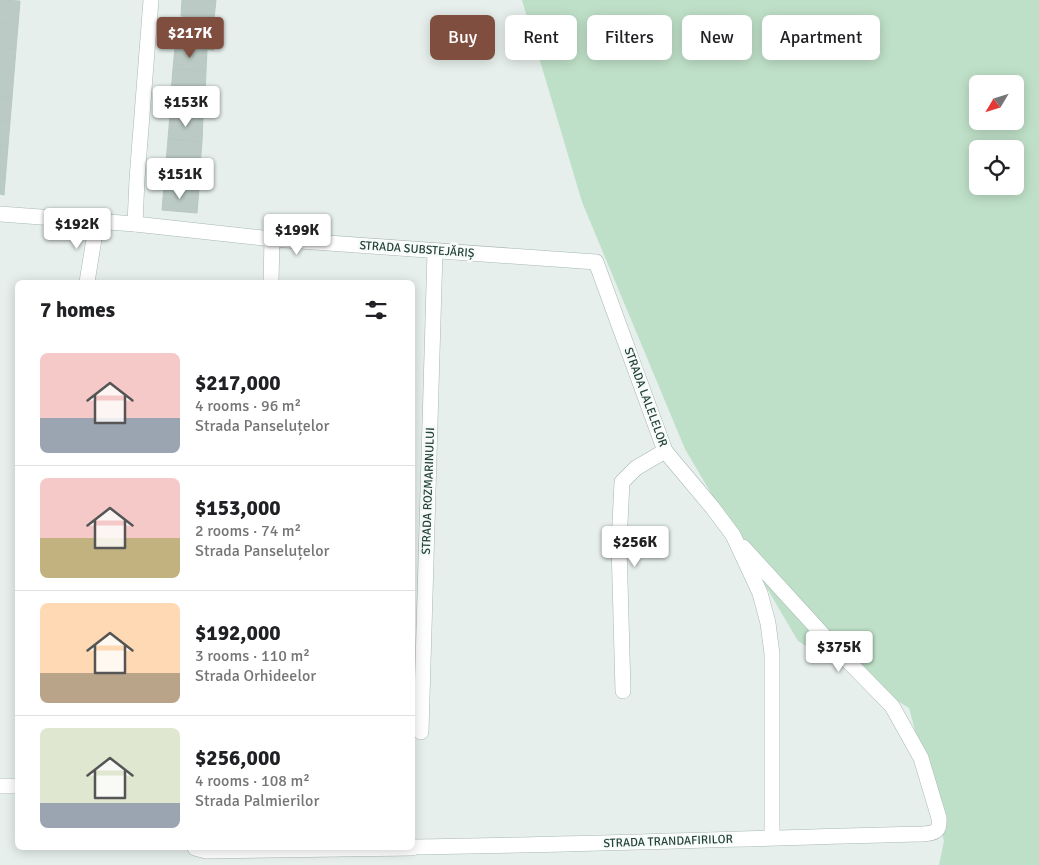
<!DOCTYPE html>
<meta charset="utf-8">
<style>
body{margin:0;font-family:Signika,sans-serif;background:#f6f6f6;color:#202124;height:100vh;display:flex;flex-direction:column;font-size:19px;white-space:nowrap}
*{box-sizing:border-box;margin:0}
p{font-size:16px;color:#757577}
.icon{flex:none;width:28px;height:28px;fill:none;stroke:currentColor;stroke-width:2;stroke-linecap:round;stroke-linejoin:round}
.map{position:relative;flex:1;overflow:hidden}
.panel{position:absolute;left:15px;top:280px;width:400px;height:570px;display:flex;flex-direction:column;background:#fff;border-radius:8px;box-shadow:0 2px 12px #0003}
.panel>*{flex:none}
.hud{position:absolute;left:430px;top:15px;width:475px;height:45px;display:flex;gap:10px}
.needle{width:32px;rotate:232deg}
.fabs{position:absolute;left:969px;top:75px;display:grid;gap:10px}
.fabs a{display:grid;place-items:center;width:55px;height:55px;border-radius:8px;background:#fff;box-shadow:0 2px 12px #0003;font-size:25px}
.price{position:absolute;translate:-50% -42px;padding:0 11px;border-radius:5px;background:#fff;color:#222;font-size:16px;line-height:32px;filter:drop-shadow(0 1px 2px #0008)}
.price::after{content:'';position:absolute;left:50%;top:30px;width:15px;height:11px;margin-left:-8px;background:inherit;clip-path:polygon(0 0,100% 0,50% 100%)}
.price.on{background:#7f4e3f;color:#fff}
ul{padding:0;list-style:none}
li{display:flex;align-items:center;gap:15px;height:125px;padding:0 25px}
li+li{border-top:1px solid #e0e0e0}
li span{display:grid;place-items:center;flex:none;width:140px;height:100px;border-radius:8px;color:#555}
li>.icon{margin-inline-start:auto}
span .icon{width:60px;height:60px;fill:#fffc;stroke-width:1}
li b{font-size:21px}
h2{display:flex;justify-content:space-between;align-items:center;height:60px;padding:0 25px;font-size:21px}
.tag{padding:0 18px;border-radius:8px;background:#fff;box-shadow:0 2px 12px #0003;font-size:18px;line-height:45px}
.tag.on{background:#7f4e3f;color:#fff}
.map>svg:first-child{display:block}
.green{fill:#bfe0c8;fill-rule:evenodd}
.building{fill:#bbcac4;stroke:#b8c9c2}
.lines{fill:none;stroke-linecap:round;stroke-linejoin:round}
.minor-casing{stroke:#a8b8b2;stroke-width:16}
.minor{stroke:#fff;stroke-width:15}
.labels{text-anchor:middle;stroke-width:5;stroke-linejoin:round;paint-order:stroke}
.street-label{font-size:12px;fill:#24423a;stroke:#f7fbf9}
</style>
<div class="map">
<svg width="1039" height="865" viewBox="0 0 1039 865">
<rect width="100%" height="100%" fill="#e6efeb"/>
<path class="green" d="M522,0H1039V865H939L944,841L909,708L798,641L685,449L582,202ZM978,84H1015V121H978ZM978,149H1015V186H978Z"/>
<g class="building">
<path d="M0,0L20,1L18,25L0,23Z"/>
<path d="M182,0H216L214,19L181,16Z"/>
<path d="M177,20L215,23L214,50L175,47Z"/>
<path d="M0,23L18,25L16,49L0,48Z"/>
<path d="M175,47L207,50L206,71L173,69Z"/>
<path d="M0,48L16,49L14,73L0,72Z"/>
<path d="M173,69L206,71L205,95L171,93Z"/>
<path d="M0,72L14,73L12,98L0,97Z"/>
<path d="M171,93L205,95L203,117L170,115Z"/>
<path d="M0,97L12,98L10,122L0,121Z"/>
<path d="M170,115L203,117L202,142L168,139Z"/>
<path d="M0,121L10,122L8,146L0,145Z"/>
<path d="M168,139L202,142L200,166L166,163Z"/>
<path d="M0,145L8,146L6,170H0Z"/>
<path d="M166,163L200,166L199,189L164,186Z"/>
<path d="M0,170H6L4,195L0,194Z"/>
<path d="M164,186L199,189L197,213L162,210Z"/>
</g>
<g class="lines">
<defs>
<g id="minor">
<path d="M0,214L135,224L272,239L596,262L665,451L712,507L733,535L760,593L768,623L772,654V837"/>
<path d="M135,224L137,179L151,0"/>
<path d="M87,282L97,221"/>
<path d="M271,282L272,239"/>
<path d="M623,691L619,544L622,482L636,468L665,451"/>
<path d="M421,732L435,251"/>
<path d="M0,786H18"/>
<path d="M412,847C583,845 753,838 923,834C936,833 940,831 939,818L921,758L892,706L836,649L743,547"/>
<path d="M195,848L206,851L412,848"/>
</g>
</defs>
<use href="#minor" class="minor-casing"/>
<use href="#minor" class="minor"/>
</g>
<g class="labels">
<g class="street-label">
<text transform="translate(417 249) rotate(4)" y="4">STRADA SUBSTEJĂRIȘ</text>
<text transform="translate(646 397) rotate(70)" y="4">STRADA LALELELOR</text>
<text transform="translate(428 491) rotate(-88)" y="4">STRADA ROZMARINULUI</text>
<text transform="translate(668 841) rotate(-2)" y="4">STRADA TRANDAFIRILOR</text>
</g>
</g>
</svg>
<div class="fabs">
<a><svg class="needle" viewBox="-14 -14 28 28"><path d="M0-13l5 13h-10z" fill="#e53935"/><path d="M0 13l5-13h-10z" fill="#757577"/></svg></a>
<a><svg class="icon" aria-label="locate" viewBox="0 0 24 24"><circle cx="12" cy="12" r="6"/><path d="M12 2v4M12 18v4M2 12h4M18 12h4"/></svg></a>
</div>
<b class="price on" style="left:190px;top:59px">$217K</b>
<b class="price" style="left:186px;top:128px">$153K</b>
<b class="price" style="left:180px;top:200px">$151K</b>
<b class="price" style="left:77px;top:250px">$192K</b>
<b class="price" style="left:297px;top:256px">$199K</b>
<b class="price" style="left:635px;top:568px">$256K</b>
<b class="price" style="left:839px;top:673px">$375K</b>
<div class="hud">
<a class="tag on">Buy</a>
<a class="tag">Rent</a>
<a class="tag">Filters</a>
<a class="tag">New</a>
<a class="tag">Apartment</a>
</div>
<section class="panel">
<h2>7 homes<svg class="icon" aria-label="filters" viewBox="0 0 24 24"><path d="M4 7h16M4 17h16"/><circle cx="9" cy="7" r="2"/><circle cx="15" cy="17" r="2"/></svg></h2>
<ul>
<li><span style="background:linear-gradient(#f6c9c9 65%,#9aa5b1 0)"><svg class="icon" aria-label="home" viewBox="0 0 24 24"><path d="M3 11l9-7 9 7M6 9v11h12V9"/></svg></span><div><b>$217,000</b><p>4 rooms · 96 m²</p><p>Strada Panseluțelor</p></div></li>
<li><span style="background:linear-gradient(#f6c9c9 60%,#c2b280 0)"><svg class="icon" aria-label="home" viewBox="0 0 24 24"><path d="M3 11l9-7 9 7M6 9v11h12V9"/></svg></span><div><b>$153,000</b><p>2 rooms · 74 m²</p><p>Strada Panseluțelor</p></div></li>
<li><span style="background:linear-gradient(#ffd9b3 70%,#b9a48a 0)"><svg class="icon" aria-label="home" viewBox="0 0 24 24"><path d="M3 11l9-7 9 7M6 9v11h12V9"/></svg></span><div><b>$192,000</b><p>3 rooms · 110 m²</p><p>Strada Orhideelor</p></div></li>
<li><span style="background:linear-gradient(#dfe7d0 75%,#9aa5b1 0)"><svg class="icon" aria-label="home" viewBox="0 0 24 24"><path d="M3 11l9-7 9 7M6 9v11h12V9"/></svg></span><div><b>$256,000</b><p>4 rooms · 108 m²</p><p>Strada Palmierilor</p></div></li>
</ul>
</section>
</div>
